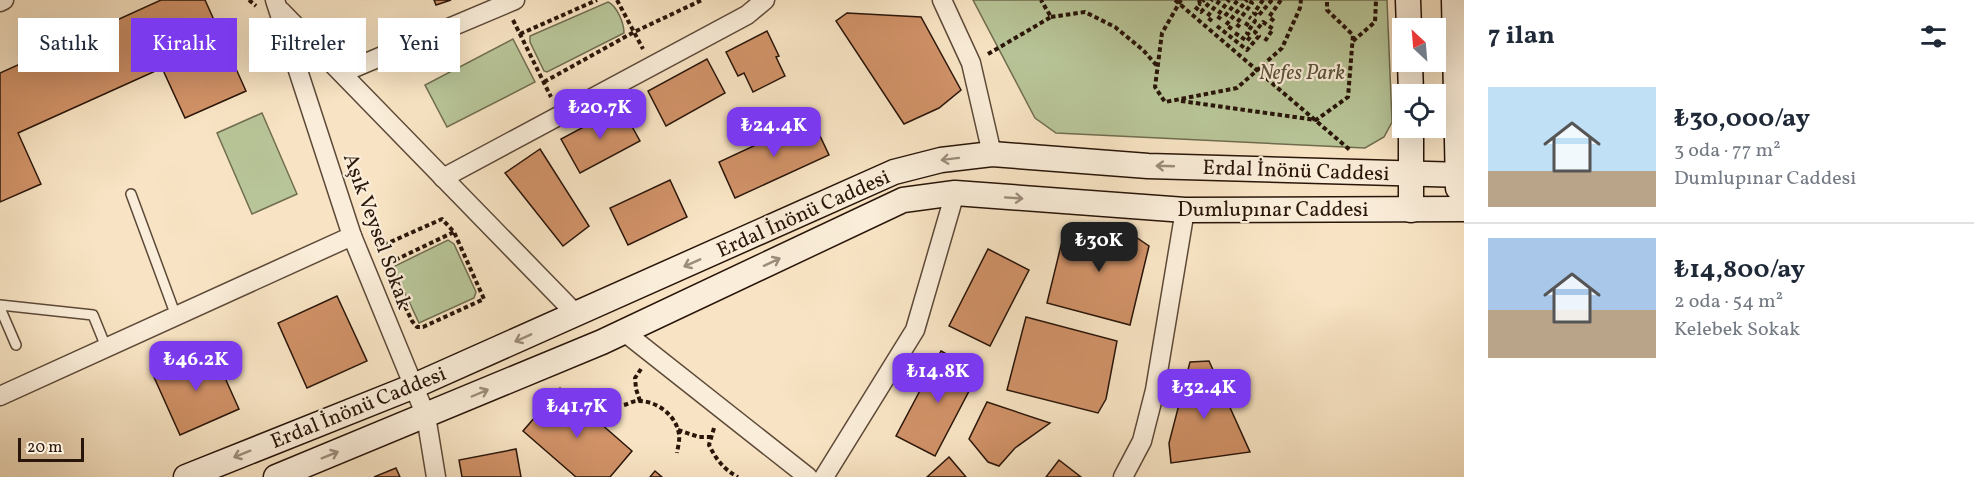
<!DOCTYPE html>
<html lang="tr">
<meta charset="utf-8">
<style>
body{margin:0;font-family:Vollkorn,serif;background:#f6f6f7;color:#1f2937;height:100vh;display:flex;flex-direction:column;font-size:22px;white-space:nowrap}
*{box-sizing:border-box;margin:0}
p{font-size:20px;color:#747a83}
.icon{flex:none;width:33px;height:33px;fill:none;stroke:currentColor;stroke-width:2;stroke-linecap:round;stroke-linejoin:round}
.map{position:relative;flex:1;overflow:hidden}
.drawer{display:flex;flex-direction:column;background:#fff;width:510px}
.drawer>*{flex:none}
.banner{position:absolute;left:18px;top:18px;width:570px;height:54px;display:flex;gap:12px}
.needle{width:39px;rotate:334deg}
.fabs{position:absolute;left:1392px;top:18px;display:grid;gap:12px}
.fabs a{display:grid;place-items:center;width:54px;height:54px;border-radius:0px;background:#fff;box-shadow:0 6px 24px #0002;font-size:30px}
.scale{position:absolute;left:18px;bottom:15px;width:66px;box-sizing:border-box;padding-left:6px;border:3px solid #291509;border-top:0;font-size:16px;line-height:21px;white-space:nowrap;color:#291509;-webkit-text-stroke:4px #faedd9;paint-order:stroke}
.price{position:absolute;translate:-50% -51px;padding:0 14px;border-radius:12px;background:#7c3aed;color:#fff;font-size:20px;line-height:39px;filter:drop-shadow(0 2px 3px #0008)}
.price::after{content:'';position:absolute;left:50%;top:36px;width:18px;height:14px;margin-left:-9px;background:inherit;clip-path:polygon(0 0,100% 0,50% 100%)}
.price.active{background:#222;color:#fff}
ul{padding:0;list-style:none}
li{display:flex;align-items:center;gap:18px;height:150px;padding:0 24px}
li+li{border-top:2px solid #e0e1e3}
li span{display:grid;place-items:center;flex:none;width:168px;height:120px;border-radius:0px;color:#555}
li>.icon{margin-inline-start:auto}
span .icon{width:72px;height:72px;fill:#fffc;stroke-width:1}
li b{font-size:26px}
h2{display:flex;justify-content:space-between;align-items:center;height:72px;padding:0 24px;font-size:26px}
.pill{padding:0 21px;border-radius:0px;background:#fff;box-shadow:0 6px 24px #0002;font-size:21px;line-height:54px}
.pill.active{background:#7c3aed;color:#fff}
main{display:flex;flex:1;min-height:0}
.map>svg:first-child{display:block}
.green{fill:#b8c598;stroke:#706d50;stroke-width:1.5}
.building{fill:#d19268;stroke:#291509;stroke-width:1.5}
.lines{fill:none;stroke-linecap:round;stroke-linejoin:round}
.service-casing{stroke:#5d4938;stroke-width:12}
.minor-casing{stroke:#5d4938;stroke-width:21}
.secondary-casing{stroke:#291509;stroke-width:27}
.path{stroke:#291509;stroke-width:4;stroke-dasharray:4.5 3;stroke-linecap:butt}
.service{stroke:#faedd9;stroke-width:9}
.minor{stroke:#faedd9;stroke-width:18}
.secondary{stroke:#faedd9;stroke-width:24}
.oneway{stroke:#9c8c7b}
.labels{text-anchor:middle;stroke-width:4.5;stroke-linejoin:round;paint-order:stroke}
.park-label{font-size:21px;font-style:italic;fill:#5b533b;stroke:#faedd9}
.street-label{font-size:21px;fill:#291509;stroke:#faedd9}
</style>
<main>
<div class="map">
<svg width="1464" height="477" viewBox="0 0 1464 477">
<rect width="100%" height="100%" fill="#f8e4c4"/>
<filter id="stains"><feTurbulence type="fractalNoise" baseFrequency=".00333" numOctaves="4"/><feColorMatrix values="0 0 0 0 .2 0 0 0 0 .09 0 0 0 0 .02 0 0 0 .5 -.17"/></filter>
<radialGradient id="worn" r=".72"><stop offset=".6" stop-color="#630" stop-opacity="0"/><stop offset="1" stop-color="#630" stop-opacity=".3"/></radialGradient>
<g class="green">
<path d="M973,0H1387L1392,122L1384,137L1365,148L1056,133L1035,118Z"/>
<path d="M608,2C617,6 624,23 624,33L547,72L544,71L530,42V36Z"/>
<path d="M513,39L535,82L447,127L425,85Z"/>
<path d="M262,113L297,194L252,214L217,133Z"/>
<path d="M448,240L454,244L476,292L474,298L419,323L393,267Z"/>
</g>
<g class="building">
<path d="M161,0H205L246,91L185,118L162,68L18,133L41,184L0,202V73Z"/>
<path d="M434,0H451L436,5Z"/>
<path d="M847,13L921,17L961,90L939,108L904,124L836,21Z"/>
<path d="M767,31L779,56L776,57L785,76L753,92L744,73L738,76L726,52Z"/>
<path d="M707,59L725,93L666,126L648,91Z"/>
<path d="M621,107L640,141L580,173L561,139Z"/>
<path d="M812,119L829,155L735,198L719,162Z"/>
<path d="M540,149L589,226L563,246L505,173Z"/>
<path d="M670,180L687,217L628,245L610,208Z"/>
<path d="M1065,229L1127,231L1149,246L1130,325L1047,303Z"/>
<path d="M988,249L1029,270L990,346L949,326Z"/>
<path d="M337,296L367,361L307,388L278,323Z"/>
<path d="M1026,317L1117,341L1106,399L1098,413L1007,390Z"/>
<path d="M212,349L239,409L180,435L153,375Z"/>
<path d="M941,351L979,372L935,456L896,436Z"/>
<path d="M1209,361L1250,452L1171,463L1169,443L1190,362Z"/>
<path d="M560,388L632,451L610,477H576L523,431Z"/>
<path d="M987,402L1050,423L1015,448L999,466L988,462L969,439Z"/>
<path d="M516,449L521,477H462L459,460Z"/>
<path d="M949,457L966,477H927Z"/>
<path d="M1059,460L1081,477H1046Z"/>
<path d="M396,468L400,477H374Z"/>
<path d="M655,471L662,477H650Z"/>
</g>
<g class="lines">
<defs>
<g id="service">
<path d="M131,194L176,316"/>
<path d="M0,305L93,315L106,347"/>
<path d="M0,308L16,345"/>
</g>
<g id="minor">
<path d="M275,0L352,236L426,416L436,477"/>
<path d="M942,0L971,63L992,154"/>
<path d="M0,2L4,0"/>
<path d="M281,11L577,315"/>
<path d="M342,73L515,0"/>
<path d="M443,178L747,15L765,0"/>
<path d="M623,331L808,477"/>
<path d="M0,396L352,236"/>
<path d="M824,477L915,330L955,193"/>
<path d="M1123,477L1142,441L1155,390L1185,210"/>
</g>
<g id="secondary">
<path d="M1408,0L1409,28"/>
<path d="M1454,0L1458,188"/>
<path d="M1410,62L1411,94"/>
<path d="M1411,210V128"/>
<path d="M186,477L414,386L894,172L941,160L992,154L1148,166L1464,175"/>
<path d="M276,477L602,342L903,200L955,193L1185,210L1464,209"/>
</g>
</defs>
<use href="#service" class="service-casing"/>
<use href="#minor" class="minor-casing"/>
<use href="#secondary" class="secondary-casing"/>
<g class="path">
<path d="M249,0L256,6"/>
<path d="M617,0L643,49"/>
<path d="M1175,0L1350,150"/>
<path d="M1181,0L1162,33L1155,87L1165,102L1237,88L1282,48L1300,8L1301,0"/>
<path d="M1199,0L1200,4L1204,0"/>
<path d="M1263,0L1254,13L1258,16L1272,0"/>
<path d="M1195,7L1201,12L1212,0"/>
<path d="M1225,16L1238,0"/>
<path d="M1051,17L1085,12L1115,27L1143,50L1158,67"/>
<path d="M1221,19L1217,16L1229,0"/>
<path d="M513,20L551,97"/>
<path d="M1212,21L1207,17L1220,0"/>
<path d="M1274,21L1269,17L1281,0"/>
<path d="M1245,23L1251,27"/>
<path d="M1217,26L1247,50L1259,36L1255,32L1263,22L1273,29L1265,41"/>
<path d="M1240,27L1236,24L1252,3L1248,0"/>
<path d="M1232,29L1226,25L1247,0"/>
<path d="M1235,33L1247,41L1251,36L1247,33L1255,21L1249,17"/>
<path d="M520,34L597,0"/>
<path d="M1353,41L1375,22L1376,0"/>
<path d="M988,54L1051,17L1041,0"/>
<path d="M544,82L634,32L702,0"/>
<path d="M1181,101L1316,120L1348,97L1353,35L1327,10V0"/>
<path d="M377,248L442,219L454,232L484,299L423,327H417L412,321L404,304"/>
<path d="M389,272L391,262L454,232"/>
<path d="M640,401L636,389L635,378L641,369"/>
<path d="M624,405C628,404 633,401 637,401C656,400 676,415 679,434C680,439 678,447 677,453"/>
<path d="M714,428L709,445C716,459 723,469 738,477"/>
<path d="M678,430L699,437H712"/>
</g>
<use href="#service" class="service"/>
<use href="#minor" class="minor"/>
<use href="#secondary" class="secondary"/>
</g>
<defs><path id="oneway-shaft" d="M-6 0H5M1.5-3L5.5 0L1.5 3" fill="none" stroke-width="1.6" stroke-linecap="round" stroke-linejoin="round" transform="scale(1.5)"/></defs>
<g class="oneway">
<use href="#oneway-shaft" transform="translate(950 159) rotate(173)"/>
<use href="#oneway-shaft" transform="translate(1165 166) rotate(-178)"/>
<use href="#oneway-shaft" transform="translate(1014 198) rotate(4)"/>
<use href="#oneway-shaft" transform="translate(772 262) rotate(-25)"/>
<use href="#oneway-shaft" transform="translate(692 263) rotate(156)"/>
<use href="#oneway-shaft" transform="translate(523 338) rotate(156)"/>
<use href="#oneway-shaft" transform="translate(480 393) rotate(-23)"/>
<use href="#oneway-shaft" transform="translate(242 454) rotate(158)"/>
<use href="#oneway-shaft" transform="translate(330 455) rotate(-22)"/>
</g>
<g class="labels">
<g class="park-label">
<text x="1302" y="79">Nefes Park</text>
</g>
<g class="street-label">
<text transform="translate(1296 170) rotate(2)" y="7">Erdal İnönü Caddesi</text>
<text x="1273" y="216">Dumlupınar Caddesi</text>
<text transform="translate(803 213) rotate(-24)" y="7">Erdal İnönü Caddesi</text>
<text transform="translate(378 231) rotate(70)" y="7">Aşık Veysel Sokak</text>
<text transform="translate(358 407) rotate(-22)" y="7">Erdal İnönü Caddesi</text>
</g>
</g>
<rect width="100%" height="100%" filter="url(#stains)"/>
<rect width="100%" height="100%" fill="url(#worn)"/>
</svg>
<div class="fabs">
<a><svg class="needle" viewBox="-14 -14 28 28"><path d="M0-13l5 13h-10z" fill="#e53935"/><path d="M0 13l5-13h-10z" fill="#747a83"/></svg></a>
<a><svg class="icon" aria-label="locate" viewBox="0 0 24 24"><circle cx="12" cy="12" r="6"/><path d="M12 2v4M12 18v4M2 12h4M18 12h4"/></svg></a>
</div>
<div class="scale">20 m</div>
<b class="price" style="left:600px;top:140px">₺20.7K</b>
<b class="price" style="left:774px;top:158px">₺24.4K</b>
<b class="price active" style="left:1099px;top:273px">₺30K</b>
<b class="price" style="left:196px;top:392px">₺46.2K</b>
<b class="price" style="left:938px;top:404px">₺14.8K</b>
<b class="price" style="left:1204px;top:420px">₺32.4K</b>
<b class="price" style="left:577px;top:439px">₺41.7K</b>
<div class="banner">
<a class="pill">Satılık</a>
<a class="pill active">Kiralık</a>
<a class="pill">Filtreler</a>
<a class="pill">Yeni</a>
</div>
</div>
<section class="drawer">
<h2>7 ilan<svg class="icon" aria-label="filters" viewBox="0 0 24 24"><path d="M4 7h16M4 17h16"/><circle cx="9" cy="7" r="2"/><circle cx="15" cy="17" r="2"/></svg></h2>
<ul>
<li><span style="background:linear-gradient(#bfe0f5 70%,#b9a48a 0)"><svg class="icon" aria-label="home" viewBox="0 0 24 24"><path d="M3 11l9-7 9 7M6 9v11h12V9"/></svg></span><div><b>₺30,000/ay</b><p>3 oda · 77 m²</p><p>Dumlupınar Caddesi</p></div></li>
<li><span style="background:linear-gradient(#a9c7e8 60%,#b9a48a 0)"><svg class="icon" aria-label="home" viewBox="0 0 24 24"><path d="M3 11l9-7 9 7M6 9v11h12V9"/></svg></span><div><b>₺14,800/ay</b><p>2 oda · 54 m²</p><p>Kelebek Sokak</p></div></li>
</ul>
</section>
</main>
